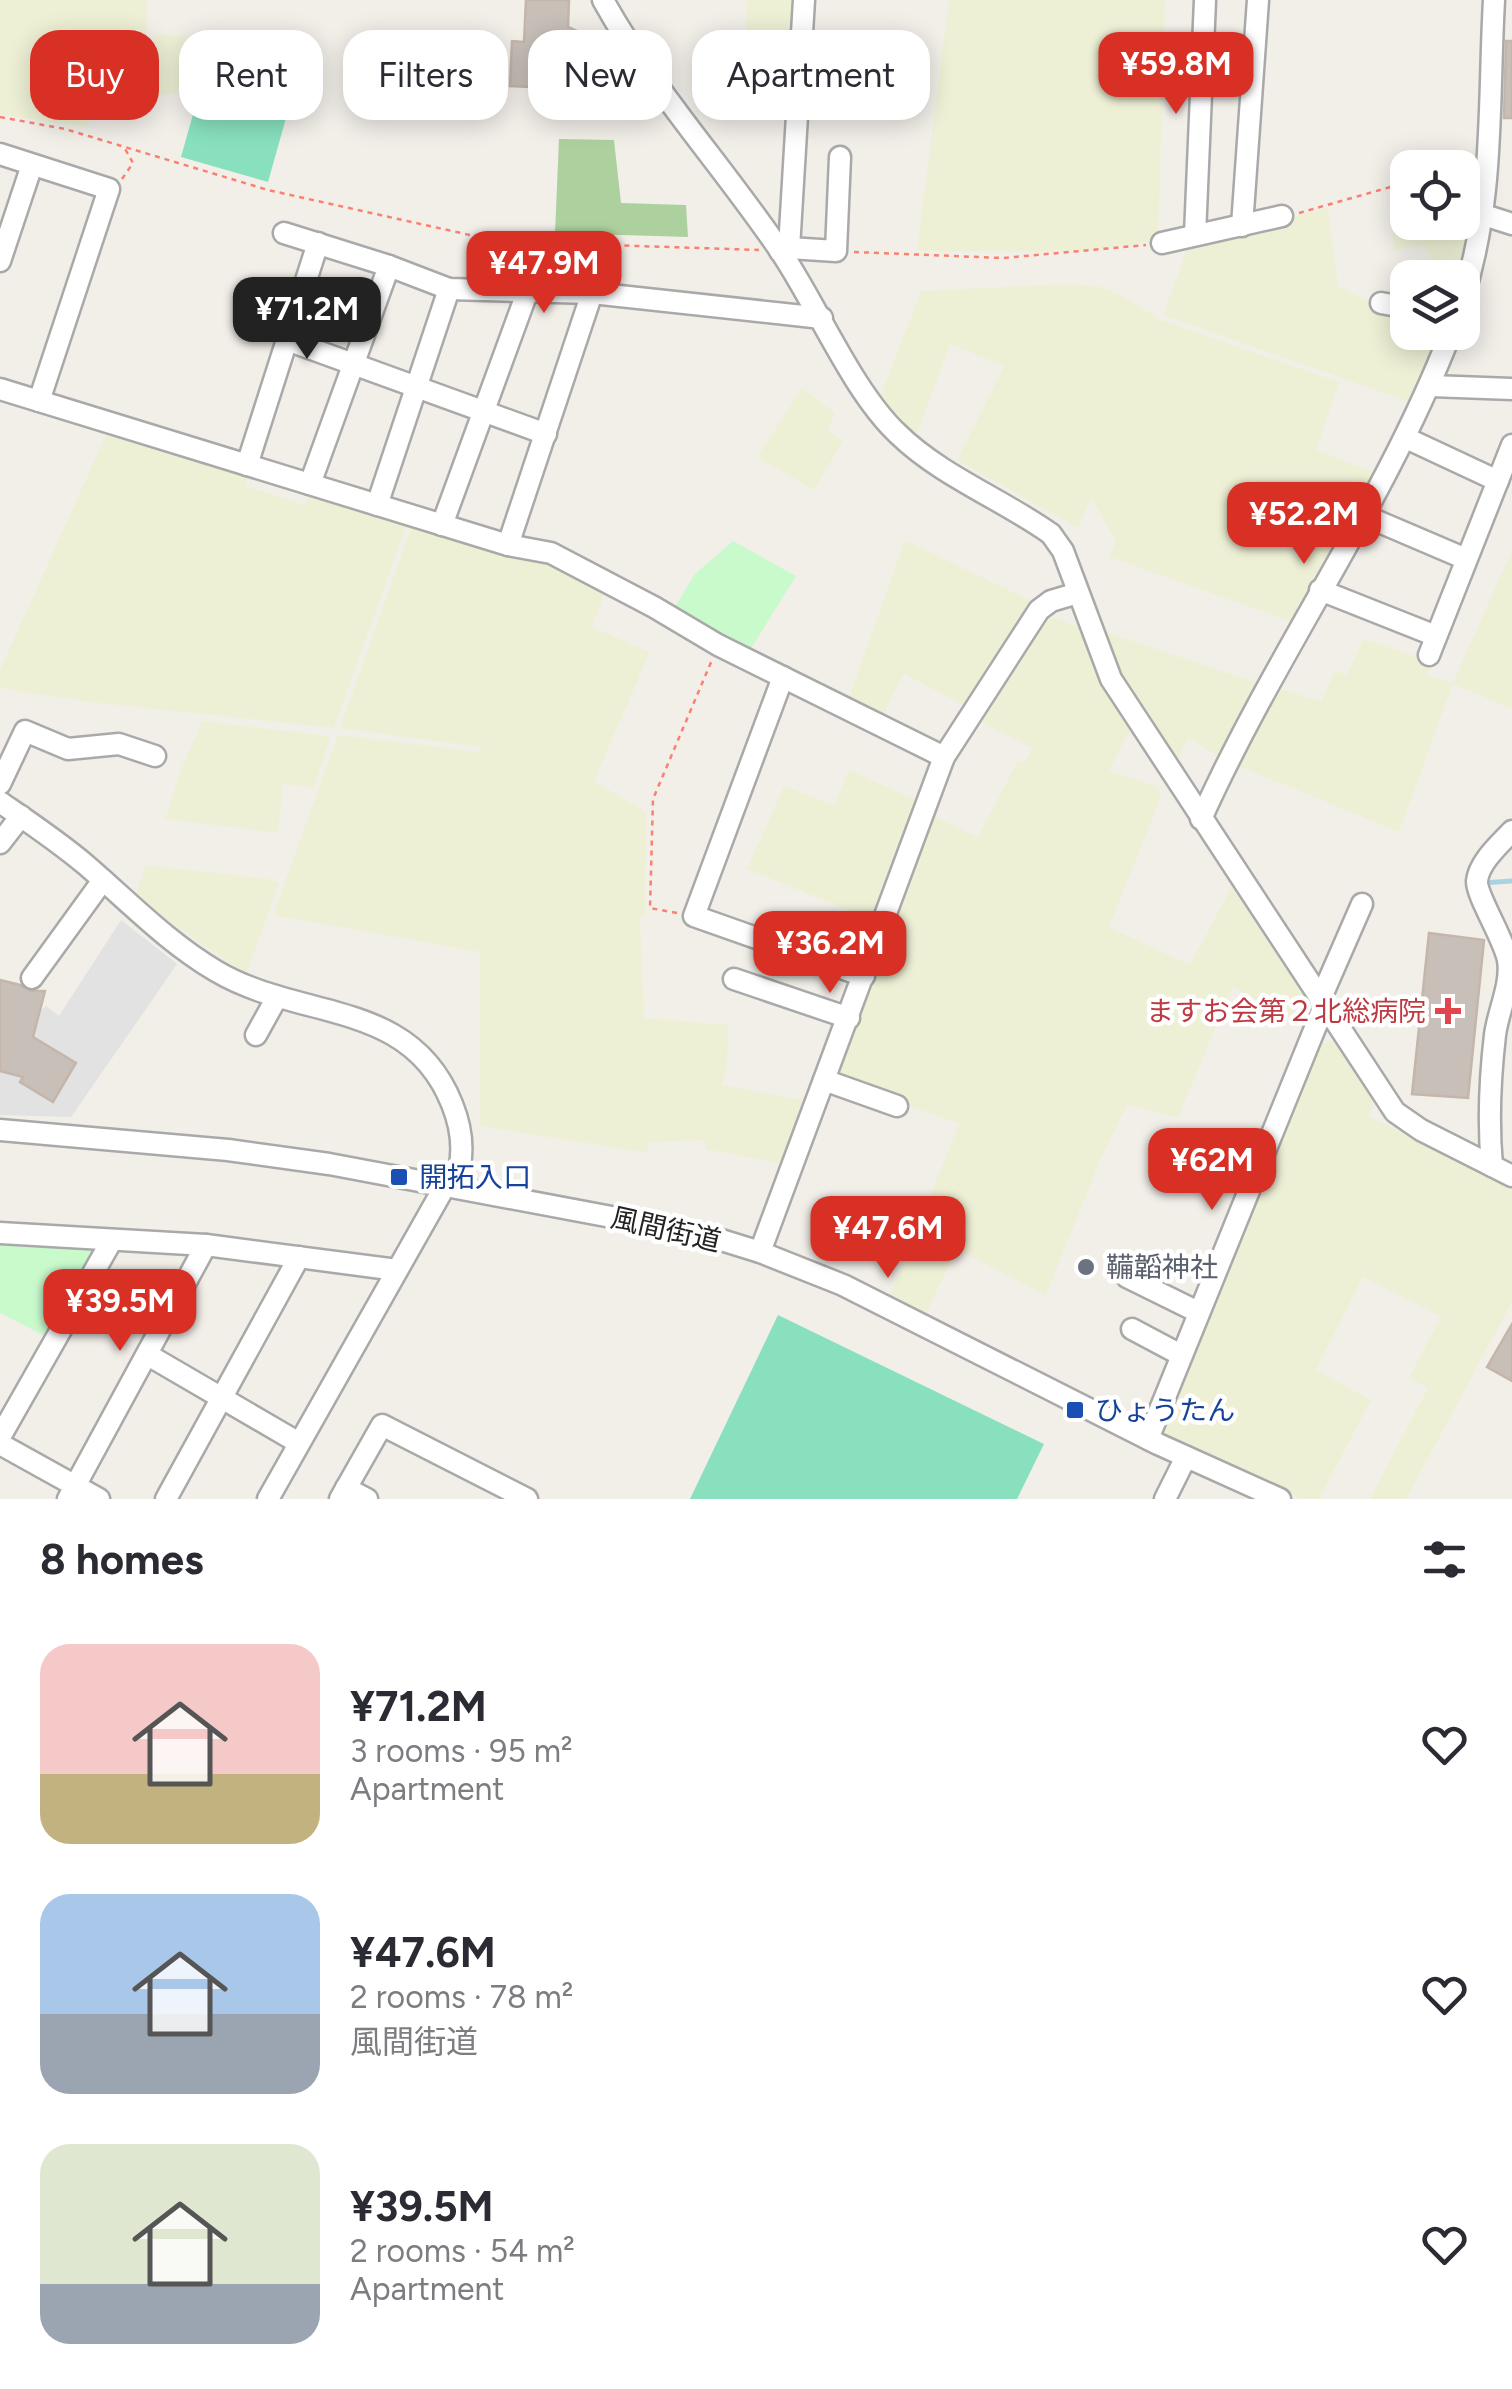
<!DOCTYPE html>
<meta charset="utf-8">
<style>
body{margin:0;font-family:Figtree,"Noto Sans JP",sans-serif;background:#f2f2f3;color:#2b2b33;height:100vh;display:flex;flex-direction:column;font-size:38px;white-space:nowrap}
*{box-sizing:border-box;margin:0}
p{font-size:32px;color:#7c7c81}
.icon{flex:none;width:55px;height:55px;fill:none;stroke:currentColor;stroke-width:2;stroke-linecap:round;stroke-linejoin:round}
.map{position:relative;height:1499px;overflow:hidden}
.drawer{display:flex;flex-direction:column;background:#fff;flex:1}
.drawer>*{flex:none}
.banner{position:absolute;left:30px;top:30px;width:1000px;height:90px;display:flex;gap:20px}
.buttons{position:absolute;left:1390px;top:150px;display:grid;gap:20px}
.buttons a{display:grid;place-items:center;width:90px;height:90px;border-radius:20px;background:#fff;box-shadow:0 5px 25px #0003;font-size:50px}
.price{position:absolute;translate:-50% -85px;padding:0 22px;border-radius:20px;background:#d93025;color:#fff;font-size:32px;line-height:65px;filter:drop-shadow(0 2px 5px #0008)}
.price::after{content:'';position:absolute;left:50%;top:60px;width:30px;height:22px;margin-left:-15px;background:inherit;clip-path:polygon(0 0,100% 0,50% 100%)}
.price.selected{background:#222;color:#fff}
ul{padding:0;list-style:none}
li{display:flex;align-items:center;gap:30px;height:250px;padding:0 40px}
li span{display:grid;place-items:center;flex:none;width:280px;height:200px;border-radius:30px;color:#555}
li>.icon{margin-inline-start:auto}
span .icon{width:120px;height:120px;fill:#fffc;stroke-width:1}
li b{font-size:42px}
h2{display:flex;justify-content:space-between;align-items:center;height:120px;padding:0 40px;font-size:42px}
.chip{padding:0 35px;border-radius:30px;background:#fff;box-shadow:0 5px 25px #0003;font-size:35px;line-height:90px}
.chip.selected{background:#d93025;color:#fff}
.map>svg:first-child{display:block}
.farmland{fill:#eef0d5}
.forest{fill:#add19e}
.park{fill:#c8facc}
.pitch{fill:#88e0be}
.parking{fill:#e2e2e2;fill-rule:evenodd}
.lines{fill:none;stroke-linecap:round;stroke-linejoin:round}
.stream{stroke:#aad3df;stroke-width:5}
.building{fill:#c7bfb8;stroke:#c4b6ab;stroke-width:2.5}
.minor-casing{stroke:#a9a9a9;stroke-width:25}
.path{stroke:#fa8072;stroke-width:2.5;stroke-dasharray:5 5;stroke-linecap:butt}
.minor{stroke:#fff;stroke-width:20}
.health-dot{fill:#e0444e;stroke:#fff;stroke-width:4}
.transit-dot{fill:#1a4fb4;stroke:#fff;stroke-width:4}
.worship-dot{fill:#6b7280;stroke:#fff;stroke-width:4}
.labels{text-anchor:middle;stroke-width:9;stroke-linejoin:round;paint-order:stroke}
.health-label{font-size:28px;fill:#be3a42;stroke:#fff;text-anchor:end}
.transit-label{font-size:28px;fill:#164399;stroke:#fff;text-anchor:start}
.street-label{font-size:28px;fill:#222;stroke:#fff}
.worship-label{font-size:28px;fill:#5b616d;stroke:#fff;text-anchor:start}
</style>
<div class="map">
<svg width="1512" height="1499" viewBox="0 0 1512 1499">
<rect width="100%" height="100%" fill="#f2efe9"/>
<g class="farmland">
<path d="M0,0H147L146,52H154L156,34L200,38L193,90L100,104L84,127L0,114Z"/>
<path d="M748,0H799L794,107L740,105Z"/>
<path d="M949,0H1165L1158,241L1078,252L917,251Z"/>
<path d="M1481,157L1466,269L1432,263L1425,245L1394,250L1392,193L1407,187L1408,222H1462V168L1455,167Z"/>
<path d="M1328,208L1338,286L1376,305L1407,312L1408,332L1444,333L1412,403L1163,315L1190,241Z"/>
<path d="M1063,284L1097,286L1123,296L1161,320L1339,382L1316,450L1378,474L1295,623L1109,557L1116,541L1091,498L1078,528L957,460L1004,366L950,344L917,434L899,419L881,395L921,291Z"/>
<path d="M802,388L835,413L828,431L843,441L814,490L757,457Z"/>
<path d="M109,428L251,469L245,486L305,505L311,492L408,521L334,728L89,702L0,688V670Z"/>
<path d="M413,522L544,551L608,585L592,627L650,652L594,781L646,812L645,915L640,917L644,1018L728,1025L727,1066L722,1085L808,1101L784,1164L705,1149V1140L648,1142V1153L480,1126V952L273,915L338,735L481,752L480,747L340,728Z"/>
<path d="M905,540L1038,604L969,708L904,674L879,723L846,706Z"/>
<path d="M1512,550V709L1453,684L1399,832L1236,765L1276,688L1321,701L1335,671L1347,675L1363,639L1431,661L1427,676L1453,683Z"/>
<path d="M1043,613L1081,628L1097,669L1131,727L1109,771L1156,786L1161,797L1109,927L1190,965L1232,886L1309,1005L1303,1024L1232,987L1178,1118L1127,1104L1100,1161L1046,1295L956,1249L925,1317L889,1298L959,1124L834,1078L929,814L978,837L1018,760L1024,763L1033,748L975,719Z"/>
<path d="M1103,631L1263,685L1224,759L1188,738L1177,761L1122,677Z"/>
<path d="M202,721L328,736L330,739L314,788L283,784L278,833L165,819L180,772Z"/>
<path d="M849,770L923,803L880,923L747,869L784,786L834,805Z"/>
<path d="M146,865L269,879L279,883L246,974L134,898Z"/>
<path d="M1337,1041L1376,1099L1368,1116L1512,1185V1302L1406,1499H1370L1428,1388L1409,1378L1441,1316L1363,1277L1316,1370L1371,1400L1319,1499H1302L1165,1436L1163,1430L1319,1043Z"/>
</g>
<path class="forest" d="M559,139L614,140L621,203L686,205L688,237L555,233Z"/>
<g class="park">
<path d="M733,541L796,576L747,655L671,613L695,574Z"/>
<path d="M4,1241L95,1245L99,1249L49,1338L0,1313V1243Z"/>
</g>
<g class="pitch">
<path d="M216,33L303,58L268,182L181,157Z"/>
<path d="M778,1315L1044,1444L1017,1499H690Z"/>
</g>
<path class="parking" d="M121,920L177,964L71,1117L0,1115V1071L11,1074L39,1012L46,1006L59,1016ZM43,1044L76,1063L53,1101Z"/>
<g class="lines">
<path class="stream" d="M1482,883L1512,881"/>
</g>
<g class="building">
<path d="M526,0H569L568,27L579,32L586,41L589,61L597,62L595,90L510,86L512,41L524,42Z"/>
<path d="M1506,41H1512V118H1504Z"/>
<path d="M1429,933L1484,940L1468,1098L1412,1094Z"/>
<path d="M0,980L20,985L30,991H45L33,1037L76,1063L53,1102L20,1082L23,1077L0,1071Z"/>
<path d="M1512,1324V1381L1487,1367Z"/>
</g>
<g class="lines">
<defs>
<g id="minor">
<path d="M603,0C652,89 722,165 779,249C816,303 852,391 898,434C941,476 1002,499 1051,534L1063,551L1111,679L1395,1112L1421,1130L1512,1176"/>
<path d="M1203,62H1252"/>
<path d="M0,154L109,189L39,401"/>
<path d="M1484,215L1512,224"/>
<path d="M1242,226L1258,0"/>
<path d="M284,233L389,266L449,289L592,293L822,318"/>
<path d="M1195,235L1205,0"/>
<path d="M1162,243L1282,216"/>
<path d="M789,248L804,0"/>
<path d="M780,251L789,248L836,251L840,157"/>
<path d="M0,261L32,165"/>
<path d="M1462,302C1495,197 1488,108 1494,0"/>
<path d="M1381,303L1408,308"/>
<path d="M287,340L546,434"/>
<path d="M1431,386L1512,389"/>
<path d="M0,389L508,545L551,553L654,607L718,645L944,757"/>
<path d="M1406,438L1498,481"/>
<path d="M247,465L318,243"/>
<path d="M310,484L389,266"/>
<path d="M377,505L449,289"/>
<path d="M1363,515L1466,559"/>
<path d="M442,525L528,290"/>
<path d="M508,545L592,293"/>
<path d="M1320,590L1436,636"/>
<path d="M1429,655L1512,445"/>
<path d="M783,677L694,916L864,976"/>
<path d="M0,784L25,731L68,749L119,744L155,756"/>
<path d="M0,802C29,822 59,842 86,865C129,902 167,942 216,971C300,1021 410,998 452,1104C463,1131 465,1159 454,1186"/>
<path d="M1201,819C1276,652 1385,503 1451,332"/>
<path d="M0,843L21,816"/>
<path d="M32,978L103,880"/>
<path d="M734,979L849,1018"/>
<path d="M1320,1000L1362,904"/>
<path d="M256,1035L277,997"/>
<path d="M824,1080L897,1106"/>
<path d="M0,1130L228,1150L329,1164L702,1234L760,1252L843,1285L1158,1444L1280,1499"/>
<path d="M1492,1166C1488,1123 1490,1078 1495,1035C1498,1011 1512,984 1508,960C1504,939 1476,895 1477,881C1479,862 1500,844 1512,831"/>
<path d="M0,1233L206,1245L397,1270"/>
<path d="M760,1252L944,757L1039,610L1051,601L1078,593"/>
<path d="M1127,1277L1198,1312"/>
<path d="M1132,1329L1181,1355"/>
<path d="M148,1355L299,1443"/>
<path d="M0,1437L112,1240"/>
<path d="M1148,1439L1324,1006"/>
<path d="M0,1444L99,1499"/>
<path d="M346,1488L367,1499"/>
<path d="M68,1499L206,1245"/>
<path d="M166,1499L299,1257"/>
<path d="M268,1499L441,1193L442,1183"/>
<path d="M340,1499L382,1425L527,1499"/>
<path d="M1165,1499L1186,1457"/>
</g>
</defs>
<use href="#minor" class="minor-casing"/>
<g class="path">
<path d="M0,117L65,129L268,190L470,235L517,242L759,250"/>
<path d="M1445,168L1470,158"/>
<path d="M122,179L133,163L124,147"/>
<path d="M1299,213L1408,182"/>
<path d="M854,252L1003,258L1146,245"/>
<path d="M677,913L650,908L653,799L712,660"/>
</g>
<use href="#minor" class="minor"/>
</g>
<path class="health-dot" d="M1443 996h10v10h10v10h-10v10h-10v-10h-10v-10h10z"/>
<g class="transit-dot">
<rect x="389" y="1167" width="20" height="20" rx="5"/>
<rect x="1065" y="1400" width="20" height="20" rx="5"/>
</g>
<circle class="worship-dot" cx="1086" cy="1267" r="10"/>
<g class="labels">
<g class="health-label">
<text x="1426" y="1021">ますお会第２北総病院</text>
</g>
<g class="transit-label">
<text x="419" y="1187">開拓入口</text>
<text x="1095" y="1420">ひょうたん</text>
</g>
<g class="street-label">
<text transform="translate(666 1229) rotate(13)" y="10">風間街道</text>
</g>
<g class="worship-label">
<text x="1106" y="1277">鞴韜神社</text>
</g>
</g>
</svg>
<div class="buttons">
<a><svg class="icon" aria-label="locate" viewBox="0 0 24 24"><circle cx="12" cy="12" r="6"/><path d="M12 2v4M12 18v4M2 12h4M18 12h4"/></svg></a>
<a><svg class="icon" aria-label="layers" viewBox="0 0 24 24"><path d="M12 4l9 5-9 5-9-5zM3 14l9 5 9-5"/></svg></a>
</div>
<b class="price" style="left:1176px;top:117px">¥59.8M</b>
<b class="price" style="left:544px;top:316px">¥47.9M</b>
<b class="price selected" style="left:307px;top:362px">¥71.2M</b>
<b class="price" style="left:1304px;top:567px">¥52.2M</b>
<b class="price" style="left:830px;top:996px">¥36.2M</b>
<b class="price" style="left:1212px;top:1213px">¥62M</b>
<b class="price" style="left:888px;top:1281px">¥47.6M</b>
<b class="price" style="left:120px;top:1354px">¥39.5M</b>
<div class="banner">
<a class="chip selected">Buy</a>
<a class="chip">Rent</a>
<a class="chip">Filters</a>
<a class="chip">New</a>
<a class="chip">Apartment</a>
</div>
</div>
<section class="drawer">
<h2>8 homes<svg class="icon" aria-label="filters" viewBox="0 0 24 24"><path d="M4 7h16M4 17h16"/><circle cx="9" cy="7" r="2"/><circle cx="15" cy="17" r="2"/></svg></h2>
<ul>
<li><span style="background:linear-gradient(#f6c9c9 65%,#c2b280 0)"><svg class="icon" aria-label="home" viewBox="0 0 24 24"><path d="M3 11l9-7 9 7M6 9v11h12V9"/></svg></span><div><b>¥71.2M</b><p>3 rooms · 95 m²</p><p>Apartment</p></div><svg class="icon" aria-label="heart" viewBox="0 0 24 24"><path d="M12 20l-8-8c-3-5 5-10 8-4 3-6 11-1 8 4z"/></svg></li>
<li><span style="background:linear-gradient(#a9c7e8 60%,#9aa5b1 0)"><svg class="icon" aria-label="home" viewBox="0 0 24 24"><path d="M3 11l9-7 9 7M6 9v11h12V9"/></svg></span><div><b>¥47.6M</b><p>2 rooms · 78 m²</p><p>風間街道</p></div><svg class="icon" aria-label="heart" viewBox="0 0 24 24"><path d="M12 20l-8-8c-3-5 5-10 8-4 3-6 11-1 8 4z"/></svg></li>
<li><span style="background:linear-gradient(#dfe7d0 70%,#9aa5b1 0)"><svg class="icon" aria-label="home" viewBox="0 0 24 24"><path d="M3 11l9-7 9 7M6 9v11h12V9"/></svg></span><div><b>¥39.5M</b><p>2 rooms · 54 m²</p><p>Apartment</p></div><svg class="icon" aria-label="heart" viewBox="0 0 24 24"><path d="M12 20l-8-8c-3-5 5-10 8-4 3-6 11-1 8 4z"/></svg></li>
</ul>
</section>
